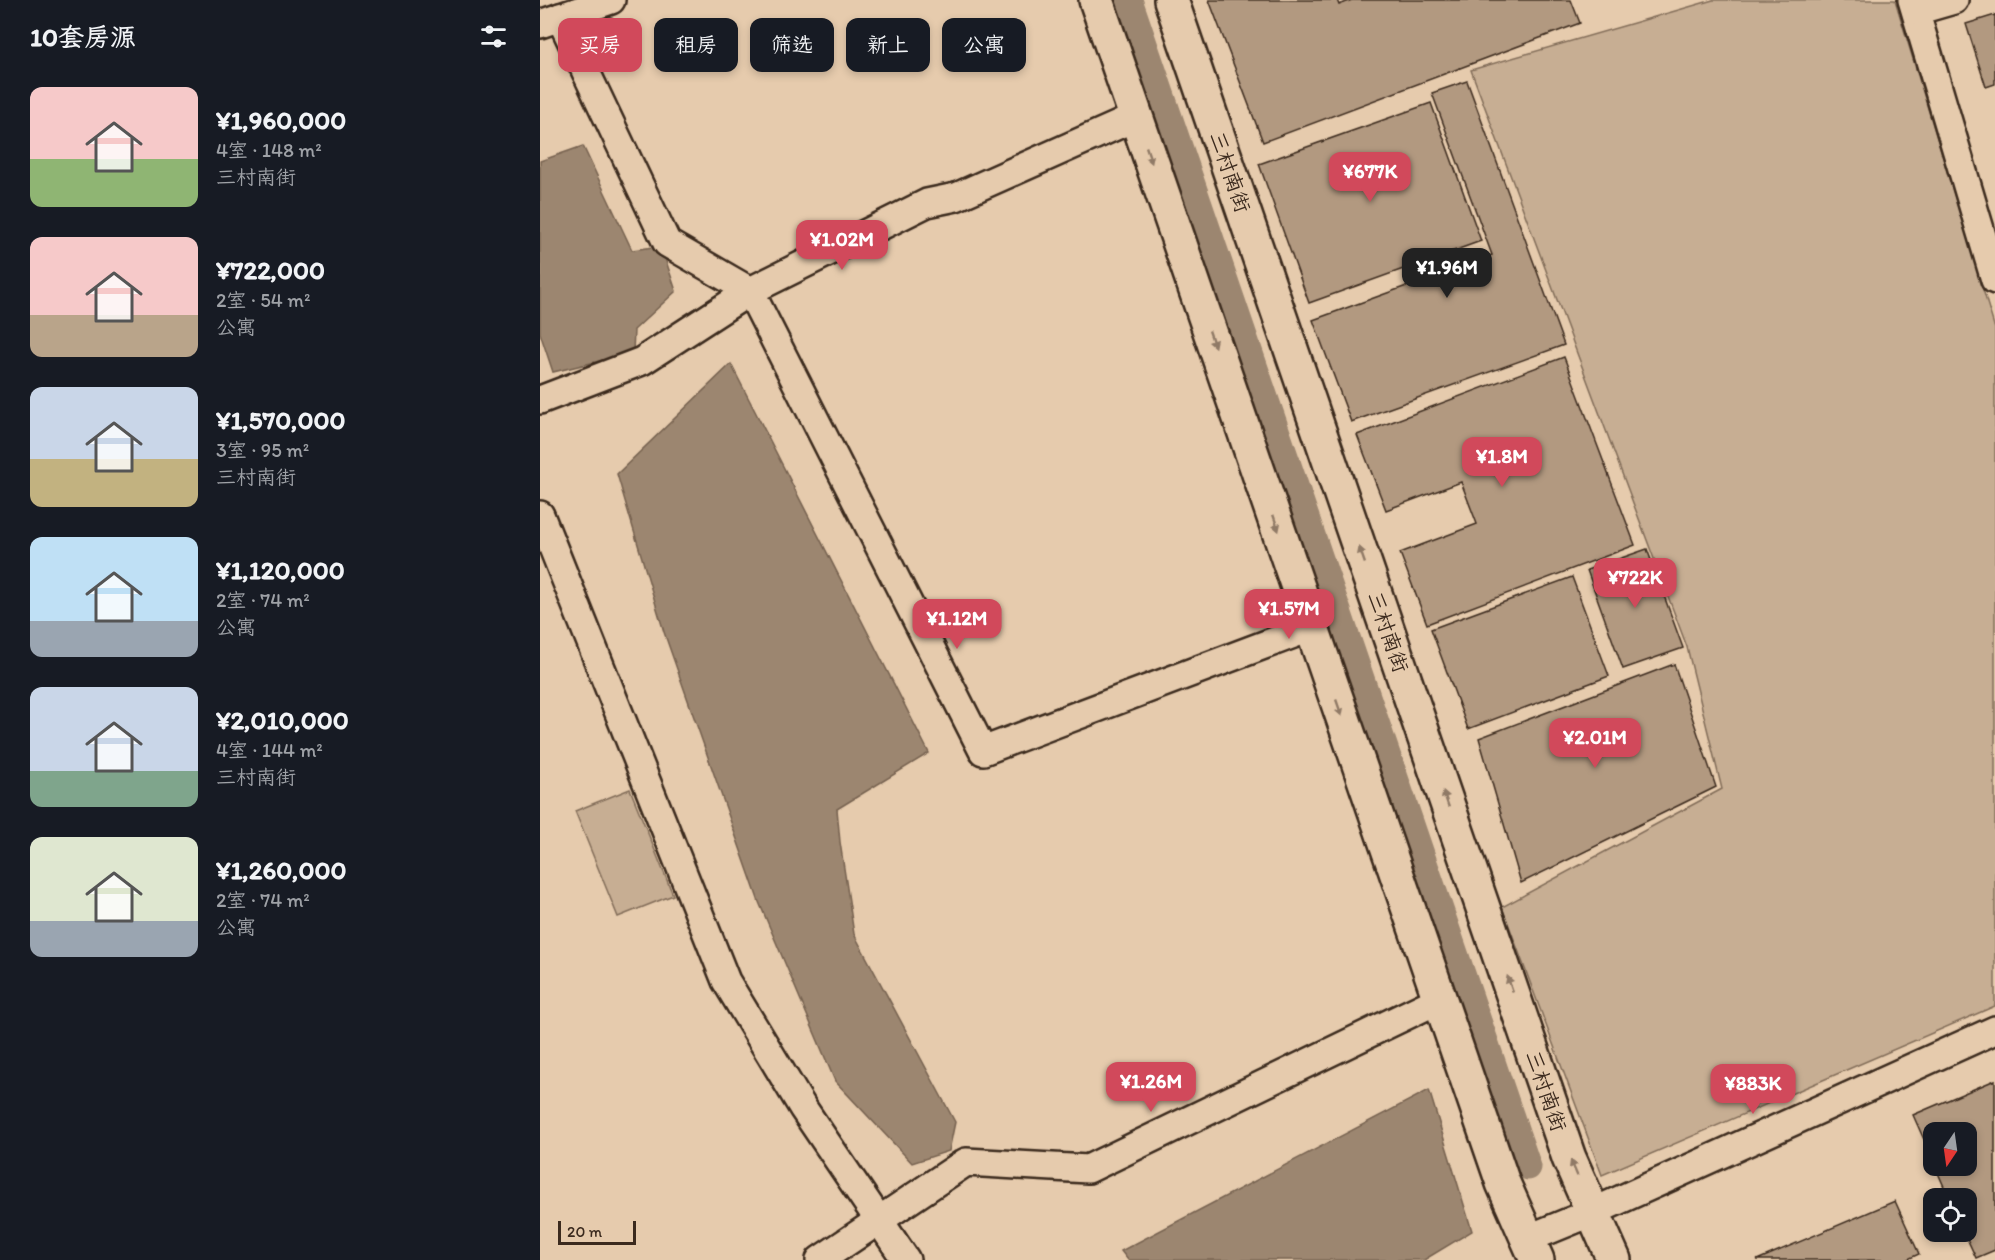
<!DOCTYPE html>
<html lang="zh">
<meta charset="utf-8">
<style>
body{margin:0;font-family:Itim,"LXGW WenKai TC",sans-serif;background:#242831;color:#f1f3f6;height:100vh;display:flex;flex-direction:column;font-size:22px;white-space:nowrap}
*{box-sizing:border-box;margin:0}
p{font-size:20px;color:#9ea1a6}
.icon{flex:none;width:33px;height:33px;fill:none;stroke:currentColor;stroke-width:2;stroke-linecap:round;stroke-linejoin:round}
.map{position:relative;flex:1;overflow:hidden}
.panel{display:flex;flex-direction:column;background:#171b24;width:540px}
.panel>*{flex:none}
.hud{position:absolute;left:18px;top:18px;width:570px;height:54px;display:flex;gap:12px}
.needle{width:39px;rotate:193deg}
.controls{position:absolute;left:1383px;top:1122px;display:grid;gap:12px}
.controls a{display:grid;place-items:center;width:54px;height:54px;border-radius:12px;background:#171b24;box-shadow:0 3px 9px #0003;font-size:30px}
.scale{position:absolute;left:18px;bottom:15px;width:78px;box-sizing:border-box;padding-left:6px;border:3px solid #3b2a1e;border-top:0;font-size:16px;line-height:21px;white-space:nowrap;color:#3b2a1e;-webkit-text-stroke:4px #e6cbad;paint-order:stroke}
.price{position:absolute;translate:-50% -51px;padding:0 14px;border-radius:12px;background:#d1495b;color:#fff;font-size:20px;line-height:39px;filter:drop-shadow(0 2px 3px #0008)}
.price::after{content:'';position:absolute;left:50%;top:36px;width:18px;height:14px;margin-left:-9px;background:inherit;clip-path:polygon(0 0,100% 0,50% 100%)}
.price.current{background:#222;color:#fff}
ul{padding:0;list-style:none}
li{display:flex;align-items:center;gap:18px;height:150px;padding:0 30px}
li span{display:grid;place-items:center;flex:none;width:168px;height:120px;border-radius:12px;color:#555}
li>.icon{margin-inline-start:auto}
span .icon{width:72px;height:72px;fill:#fffc;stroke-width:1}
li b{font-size:26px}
h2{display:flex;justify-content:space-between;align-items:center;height:72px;padding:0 30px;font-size:26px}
.chip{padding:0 21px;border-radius:12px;background:#171b24;box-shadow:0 3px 9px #0003;font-size:21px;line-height:54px}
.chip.current{background:#d1495b;color:#fff}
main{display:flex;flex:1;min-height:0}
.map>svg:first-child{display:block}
.green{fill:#c7ae93;stroke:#816c58;stroke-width:1.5}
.water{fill:#9c866f;stroke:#75614f;stroke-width:1.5}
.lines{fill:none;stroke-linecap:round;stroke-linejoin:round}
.canal{stroke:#9c866f;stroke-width:27}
.building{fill:#b29980;stroke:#3b2a1e;stroke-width:1.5}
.street-casing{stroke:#3b2a1e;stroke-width:32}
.secondary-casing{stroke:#3b2a1e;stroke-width:38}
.street{stroke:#e6cbad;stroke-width:27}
.secondary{stroke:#e6cbad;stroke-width:33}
.oneway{fill:#907a66}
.labels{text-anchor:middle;stroke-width:6;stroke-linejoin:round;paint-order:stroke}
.street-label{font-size:21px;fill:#3b2a1e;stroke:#e6cbad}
</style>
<main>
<section class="panel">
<h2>10套房源<svg class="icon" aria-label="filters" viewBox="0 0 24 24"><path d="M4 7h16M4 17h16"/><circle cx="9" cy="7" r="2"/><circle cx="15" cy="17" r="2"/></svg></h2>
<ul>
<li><span style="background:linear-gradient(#f6c9c9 60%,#8fb573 0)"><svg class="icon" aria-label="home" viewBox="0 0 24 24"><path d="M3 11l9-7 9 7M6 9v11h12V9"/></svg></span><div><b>¥1,960,000</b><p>4室 · 148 m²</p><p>三村南街</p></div></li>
<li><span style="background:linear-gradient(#f6c9c9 65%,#b9a48a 0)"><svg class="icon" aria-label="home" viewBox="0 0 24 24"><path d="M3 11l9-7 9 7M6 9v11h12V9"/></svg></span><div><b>¥722,000</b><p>2室 · 54 m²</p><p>公寓</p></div></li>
<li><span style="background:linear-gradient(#c9d6e8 60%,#c2b280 0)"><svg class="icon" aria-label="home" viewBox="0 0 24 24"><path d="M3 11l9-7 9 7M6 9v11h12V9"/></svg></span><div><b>¥1,570,000</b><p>3室 · 95 m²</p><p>三村南街</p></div></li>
<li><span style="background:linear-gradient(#bfe0f5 70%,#9aa5b1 0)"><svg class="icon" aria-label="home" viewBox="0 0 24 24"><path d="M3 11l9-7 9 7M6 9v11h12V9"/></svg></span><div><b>¥1,120,000</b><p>2室 · 74 m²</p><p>公寓</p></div></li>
<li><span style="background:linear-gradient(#c9d6e8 70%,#7fa58c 0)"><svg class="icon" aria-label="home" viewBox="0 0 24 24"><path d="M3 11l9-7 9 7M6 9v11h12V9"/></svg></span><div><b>¥2,010,000</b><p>4室 · 144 m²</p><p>三村南街</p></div></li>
<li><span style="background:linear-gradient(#dfe7d0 70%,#9aa5b1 0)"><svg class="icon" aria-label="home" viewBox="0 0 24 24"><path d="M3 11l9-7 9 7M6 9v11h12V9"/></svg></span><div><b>¥1,260,000</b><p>2室 · 74 m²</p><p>公寓</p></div></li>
</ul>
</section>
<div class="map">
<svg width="1455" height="1260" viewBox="0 0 1455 1260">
<rect width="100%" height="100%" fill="#e6cbad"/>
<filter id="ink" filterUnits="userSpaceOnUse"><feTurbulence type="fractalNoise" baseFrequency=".0167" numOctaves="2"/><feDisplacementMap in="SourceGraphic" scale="12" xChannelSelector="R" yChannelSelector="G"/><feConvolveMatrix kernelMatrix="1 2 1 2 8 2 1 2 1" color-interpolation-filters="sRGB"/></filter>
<g filter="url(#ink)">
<g class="green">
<path d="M1173,0H1355L1455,329V1006L1062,1175L962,907L1182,789L1147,647L931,70Z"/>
<path d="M90,789L133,895L78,917L35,811Z"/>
</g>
<g class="water">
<path d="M43,146L92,250L121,246L136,291L94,330L93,353L13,372L0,333V161Z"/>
<path d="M191,364L389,753L297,809L300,842L314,934L415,1122L409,1151L372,1163L295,1081L219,902L124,632L77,474Z"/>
<path d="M889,1090L932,1231L884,1260H588L581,1251Z"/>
</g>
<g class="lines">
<path class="canal" d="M589,0L988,1167"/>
</g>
<g class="building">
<path d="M669,0H797L799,5L812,0H1031L1040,23L723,142Z"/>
<path d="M1455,15V84L1446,87L1426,24Z"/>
<path d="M927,81L1024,345L811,422L773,320L952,255L892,93Z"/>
<path d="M891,103L941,241L769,303L719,164Z"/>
<path d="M1024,357L1095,545L887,624L860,553L937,524L921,482L846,510L817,435Z"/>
<path d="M1107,549L1143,648L1083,669L1047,570Z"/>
<path d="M1032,577L1069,676L928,729L891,629Z"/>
<path d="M1134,664L1176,787L981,883L939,738Z"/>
<path d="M1455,1080V1250L1436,1258L1424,1232H1426V1198H1409L1395,1166H1426V1132H1394V1162L1373,1115Z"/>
<path d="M1355,1201L1379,1254L1366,1260H1217Z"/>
</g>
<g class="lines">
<defs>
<g id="street">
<path d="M1372,0L1455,280"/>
<path d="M1376,11L1414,0"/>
<path d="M20,17L127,243L210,291L443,751L772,627"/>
<path d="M0,24L71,0"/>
<path d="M0,400L102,361L210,291L387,203L416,197L596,117"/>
<path d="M0,515L186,981L263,1108L366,1260"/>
<path d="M987,1239L1053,1212L1455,1030"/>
<path d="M280,1260L426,1162L548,1169L900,999"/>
</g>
<g id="secondary">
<path d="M556,0L963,1183L997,1260"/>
<path d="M631,0L1029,1158L1074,1260"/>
</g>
</defs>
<use href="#street" class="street-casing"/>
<use href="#secondary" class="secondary-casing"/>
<use href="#street" class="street"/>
<use href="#secondary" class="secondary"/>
</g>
<defs><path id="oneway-solid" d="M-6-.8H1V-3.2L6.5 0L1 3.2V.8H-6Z" transform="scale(1.5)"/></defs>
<g class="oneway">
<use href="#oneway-solid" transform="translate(609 155) rotate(71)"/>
<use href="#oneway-solid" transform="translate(672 339) rotate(71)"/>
<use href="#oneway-solid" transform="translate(736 523) rotate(71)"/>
<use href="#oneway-solid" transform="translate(822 555) rotate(-109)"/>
<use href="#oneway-solid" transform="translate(799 708) rotate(71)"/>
<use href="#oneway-solid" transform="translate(906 799) rotate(-109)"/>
<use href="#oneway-solid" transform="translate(970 984) rotate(-109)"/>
<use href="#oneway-solid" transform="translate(1034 1168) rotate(-113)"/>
</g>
</g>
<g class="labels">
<g class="street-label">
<text transform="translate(690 172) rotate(71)" y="7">三村南街</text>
<text transform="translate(848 632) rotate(71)" y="7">三村南街</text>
<text transform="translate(1006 1091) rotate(71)" y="7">三村南街</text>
</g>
</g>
</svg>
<div class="controls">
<a><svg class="needle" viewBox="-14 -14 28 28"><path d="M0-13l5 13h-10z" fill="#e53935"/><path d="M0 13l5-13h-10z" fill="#9ea1a6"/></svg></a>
<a><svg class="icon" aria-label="locate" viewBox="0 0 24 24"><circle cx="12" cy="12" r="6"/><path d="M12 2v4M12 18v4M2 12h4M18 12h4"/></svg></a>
</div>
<div class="scale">20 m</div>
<b class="price" style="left:830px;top:203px">¥677K</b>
<b class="price" style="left:302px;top:271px">¥1.02M</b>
<b class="price current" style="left:907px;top:299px">¥1.96M</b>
<b class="price" style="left:962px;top:488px">¥1.8M</b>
<b class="price" style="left:1095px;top:609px">¥722K</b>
<b class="price" style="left:749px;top:640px">¥1.57M</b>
<b class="price" style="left:417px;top:650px">¥1.12M</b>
<b class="price" style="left:1055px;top:769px">¥2.01M</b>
<b class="price" style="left:611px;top:1113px">¥1.26M</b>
<b class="price" style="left:1213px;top:1115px">¥883K</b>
<div class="hud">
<a class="chip current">买房</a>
<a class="chip">租房</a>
<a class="chip">筛选</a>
<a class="chip">新上</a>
<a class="chip">公寓</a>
</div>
</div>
</main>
